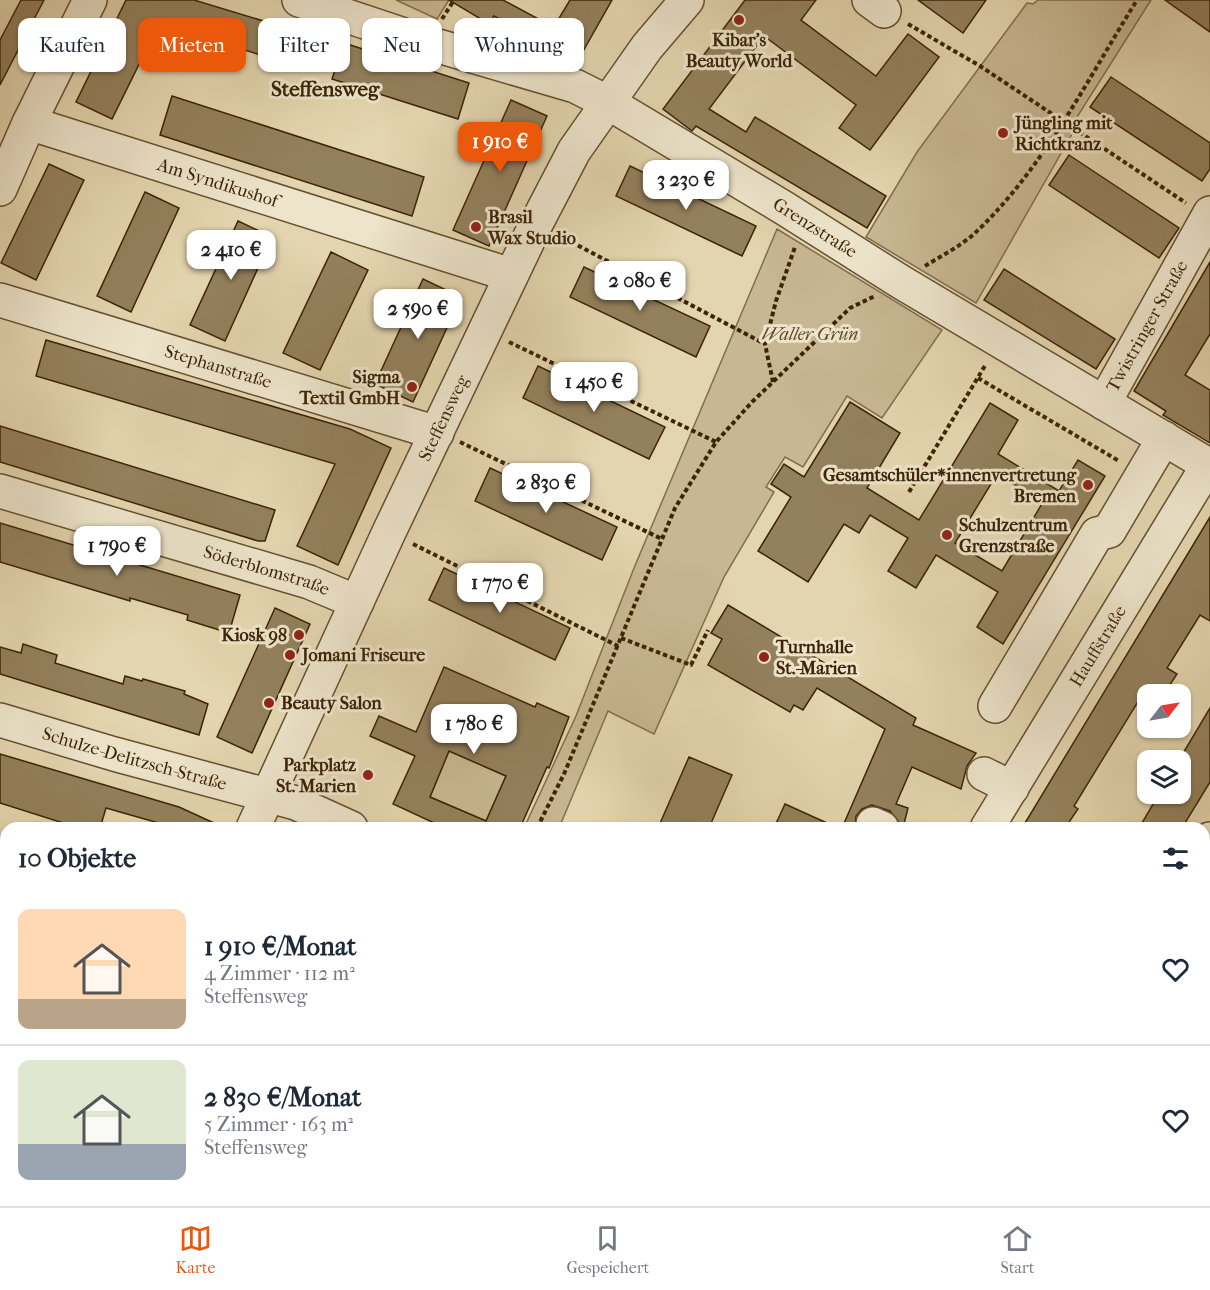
<!DOCTYPE html>
<html lang="de">
<meta charset="utf-8">
<style>
body{margin:0;font-family:"IM FELL French Canon",serif;background:#f6f6f7;color:#1f2937;height:100vh;display:flex;flex-direction:column;font-size:22px;white-space:nowrap}
*{box-sizing:border-box;margin:0}
p{font-size:20px;color:#747a83}
.icon{flex:none;width:33px;height:33px;fill:none;stroke:currentColor;stroke-width:2;stroke-linecap:round;stroke-linejoin:round}
.map{position:relative;flex:1;overflow:hidden}
.drawer{position:absolute;left:0px;top:822px;width:1210px;height:384px;display:flex;flex-direction:column;background:#fff;border-radius:18px 18px 0 0;box-shadow:0 2px 4px #0004}
.drawer>*{flex:none}
.banner{position:absolute;left:18px;top:18px;width:600px;height:54px;display:flex;gap:12px}
.needle{width:39px;rotate:59deg}
.tools{position:absolute;left:1137px;top:684px;display:grid;gap:12px}
.tools a{display:grid;place-items:center;width:54px;height:54px;border-radius:12px;background:#fff;box-shadow:0 2px 4px #0004;font-size:30px}
.price{position:absolute;translate:-50% -51px;padding:0 14px;border-radius:12px;background:#fff;color:#222;font-size:20px;line-height:39px;filter:drop-shadow(0 2px 3px #0008)}
.price::after{content:'';position:absolute;left:50%;top:36px;width:18px;height:14px;margin-left:-9px;background:inherit;clip-path:polygon(0 0,100% 0,50% 100%)}
.price.active{background:#ea580c;color:#fff}
ul{padding:0;list-style:none}
li{display:flex;align-items:center;gap:18px;height:150px;padding:0 18px}
li+li{border-top:2px solid #e0e1e3}
li span{display:grid;place-items:center;flex:none;width:168px;height:120px;border-radius:12px;color:#555}
li>.icon{margin-inline-start:auto}
span .icon{width:72px;height:72px;fill:#fffc;stroke-width:1}
li b{font-size:26px}
h2{display:flex;justify-content:space-between;align-items:center;height:72px;padding:0 18px;font-size:26px}
.pill{padding:0 21px;border-radius:12px;background:#fff;box-shadow:0 2px 4px #0004;font-size:21px;line-height:54px}
.pill.active{background:#ea580c;color:#fff}
.dock{display:flex;justify-content:space-around;align-items:center;height:84px;border-top:2px solid #e0e1e3;background:#fff;font-size:16px;color:#747a83}
.dock a{display:grid;justify-items:center;gap:3px}
.dock .active{color:#ea580c}
.map>svg:first-child{display:block}
.green{fill:#c7b792;stroke:#826e4c;stroke-width:1.5}
.building{fill:#93805d;stroke:#3d2405;stroke-width:1.5;fill-rule:evenodd}
.lines{fill:none;stroke-linecap:round;stroke-linejoin:round}
.minor-casing{stroke:#665030;stroke-width:36}
.path{stroke:#3d2405;stroke-width:4;stroke-dasharray:4.5 3;stroke-linecap:butt}
.minor{stroke:#ede4cb;stroke-width:33}
.poi-dot{fill:#8f2418;stroke:#ede4cb;stroke-width:2}
.labels{text-anchor:middle;stroke-width:6;stroke-linejoin:round;paint-order:stroke}
.poi-label{font-size:18px;font-weight:bold;fill:#3d2405;stroke:#ede4cb;text-anchor:start}
.street-label{font-size:18px;fill:#3d2405;stroke:#ede4cb}
.park-label{font-size:18px;font-style:italic;fill:#604928;stroke:#ede4cb}
.quarter-label{font-size:21px;font-weight:bold;fill:#3d2405;stroke:#ede4cb}
</style>
<div class="map">
<svg width="1210" height="1206" viewBox="0 0 1210 1206">
<rect width="100%" height="100%" fill="#e3d5af"/>
<filter id="stains"><feTurbulence type="fractalNoise" baseFrequency=".00333" numOctaves="4"/><feColorMatrix values="0 0 0 0 .2 0 0 0 0 .09 0 0 0 0 .02 0 0 0 .5 -.17"/></filter>
<radialGradient id="worn" r=".72"><stop offset=".6" stop-color="#630" stop-opacity="0"/><stop offset="1" stop-color="#630" stop-opacity=".3"/></radialGradient>
<g class="green">
<path d="M396,0H449L437,19Z"/>
<path d="M1038,0H1151L1077,117L1072,134L976,303L866,237L917,152L1027,3L1033,4Z"/>
<path d="M777,229L942,330L882,418L847,396L803,467L785,457L766,487L774,492L724,577L654,734L608,711L559,828H524L576,716L634,568Z"/>
<path d="M449,751L506,776L486,821L430,797Z"/>
<path d="M312,1200H447L445,1206H310Z"/>
</g>
<g class="building">
<path d="M21,0H44L0,85V40Z"/>
<path d="M126,0H194L310,35L300,67L159,24L112,119L76,102Z"/>
<path d="M449,0H503L546,23L537,39L494,16L489,24Z"/>
<path d="M570,0H612L582,53L549,35Z"/>
<path d="M745,0H816L801,20L876,76L908,34L939,57L870,150L839,128L856,105L764,36L709,109L746,132L755,117L886,196L867,228L696,126L692,131L663,109Z"/>
<path d="M918,0H986L963,33Z"/>
<path d="M1165,0H1210V32Z"/>
<path d="M344,43L469,83L458,119L332,79Z"/>
<path d="M1111,77L1210,143V169L1202,181L1090,107Z"/>
<path d="M172,96L424,177L412,216L160,135Z"/>
<path d="M511,100L547,116L489,246L453,230Z"/>
<path d="M1069,155L1179,228L1159,258L1049,185Z"/>
<path d="M49,164L84,180L36,280L1,263Z"/>
<path d="M630,166L756,226L742,256L616,196Z"/>
<path d="M145,192L179,208L131,312L97,296Z"/>
<path d="M238,221L272,237L225,341L190,325Z"/>
<path d="M331,252L368,270L320,370L283,353Z"/>
<path d="M1210,262V334L1185,375L1210,390V443L1163,415L1166,411L1134,391Z"/>
<path d="M584,267L710,326L696,357L570,297Z"/>
<path d="M1004,269L1115,339L1096,369L984,300Z"/>
<path d="M423,279L461,297L413,402L375,384Z"/>
<path d="M46,340L350,429L391,448L338,565L297,546L335,464L36,376Z"/>
<path d="M538,366L665,427L649,459L523,398Z"/>
<path d="M850,402L900,433L867,488L919,520L990,403L1018,420L998,454L1059,491L1078,460L1105,476L1003,644L977,627L998,592L936,555L916,588L888,571L908,538L870,515L859,533L844,524L808,582L758,551L791,497L771,484L784,464L804,477ZM997,474L1043,502L1002,571L955,543Z"/>
<path d="M0,426L275,510L265,541H258L0,462Z"/>
<path d="M490,468L617,527L602,560L475,501Z"/>
<path d="M1210,517V621L1200,615L1167,668L1177,674L1164,694H1158L1147,687L1074,806L1078,809L1065,828H1022Z"/>
<path d="M0,523L240,595L229,633L187,620L188,615L130,598V601L0,562Z"/>
<path d="M444,568L570,628L555,660L429,600Z"/>
<path d="M728,605L916,718L913,725L976,753L967,766L961,789L912,767L896,804L908,808L903,828L890,811L872,805L862,809L856,816L855,828H842L885,729L817,688L803,710L794,705L790,712L708,665L722,639L711,633Z"/>
<path d="M275,608L310,624L252,753L217,737Z"/>
<path d="M23,644L57,655L55,663L123,684L125,676L142,681L143,679L185,691L184,694L208,704L199,735L0,674V647L21,653Z"/>
<path d="M444,667L535,707L537,703L569,717L549,768L547,767L520,828H445L393,804L415,756L370,736L379,716L416,732ZM449,751L506,776L486,821L430,797Z"/>
<path d="M1210,708V782L1182,828H1139L1159,794H1180L1179,760Z"/>
<path d="M0,754L179,807L225,828H176L106,808L100,828H79L0,803Z"/>
<path d="M689,757L732,775L709,828H658Z"/>
<path d="M785,804L838,828H774Z"/>
</g>
<g class="lines">
<defs>
<g id="minor">
<path id="s1" d="M299,0L428,43L575,86L607,102L784,208L901,282L1210,466"/>
<path d="M869,0L884,11"/>
<path id="s2" d="M29,123L511,275"/>
<path d="M0,189L29,123L90,0"/>
<path id="s3" d="M0,300L437,433"/>
<path id="s4" d="M1104,403L1210,213"/>
<path id="s5" d="M0,491L309,582L357,602"/>
<path d="M995,706L1097,534L1109,531L1164,438"/>
<path id="s6" d="M0,720L114,754L296,803L351,828"/>
<path d="M984,774L1012,788"/>
<path d="M873,824L882,828"/>
<path id="s7" d="M253,828L389,532L536,224L574,151L647,47L687,0"/>
<path id="s8" d="M987,828L1208,465"/>
<path d="M1204,848L1210,839"/>
<path d="M0,937L6,939"/>
<path d="M1204,977L1210,979"/>
<path d="M0,1110L6,1112"/>
<path d="M1204,1180L1210,1169"/>
<path d="M698,1200L712,1206"/>
<path d="M79,1206L82,1200"/>
<path d="M631,1206L633,1200"/>
<path d="M1191,1206L1194,1200"/>
</g>
</defs>
<use href="#minor" class="minor-casing"/>
<g class="path">
<path d="M442,19L454,0"/>
<path d="M908,24L980,66L1186,203"/>
<path d="M558,235L765,344"/>
<path d="M925,266C941,256 961,246 975,233C1044,168 1087,80 1137,0"/>
<path d="M509,342L716,442"/>
<path d="M978,378L1119,461"/>
<path d="M773,382L765,344L776,301L795,247"/>
<path d="M460,442L662,539"/>
<path d="M909,492L986,364"/>
<path d="M413,544L618,646"/>
<path d="M621,638L691,665L708,630"/>
<path d="M537,828L564,774L675,508L716,442L752,402L850,308L875,296"/>
<path d="M222,1200L235,1206"/>
<path d="M554,1200L558,1206"/>
<path d="M112,1206L114,1200"/>
<path d="M346,1206L350,1200"/>
<path d="M567,1206L576,1203L583,1206"/>
<path d="M807,1206L810,1200"/>
<path d="M910,1206L913,1200"/>
<path d="M1026,1206L1028,1200"/>
</g>
<use href="#minor" class="minor"/>
</g>
<g class="poi-dot">
<circle cx="739" cy="20" r="6"/>
<circle cx="1003" cy="133" r="6"/>
<circle cx="476" cy="227" r="6"/>
<circle cx="412" cy="387" r="6"/>
<circle cx="1088" cy="485" r="6"/>
<circle cx="947" cy="535" r="6"/>
<circle cx="299" cy="635" r="6"/>
<circle cx="290" cy="655" r="6"/>
<circle cx="764" cy="657" r="6"/>
<circle cx="269" cy="703" r="6"/>
<circle cx="368" cy="775" r="6"/>
</g>
<g class="labels">
<g class="poi-label">
<text x="739" y="46" text-anchor="middle">Kibar's<tspan x="739" dy="21">Beauty World</tspan></text>
<text x="1015" y="129">Jüngling mit<tspan x="1015" dy="21">Richtkranz</tspan></text>
<text x="488" y="223">Brasil<tspan x="488" dy="21">Wax Studio</tspan></text>
<text x="400" y="383" text-anchor="end">Sigma<tspan x="400" dy="21">Textil GmbH</tspan></text>
<text x="1076" y="481" text-anchor="end">Gesamtschüler*innenvertretung<tspan x="1076" dy="21">Bremen</tspan></text>
<text x="959" y="531">Schulzentrum<tspan x="959" dy="21">Grenzstraße</tspan></text>
<text x="287" y="641" text-anchor="end">Kiosk 98</text>
<text x="776" y="653">Turnhalle<tspan x="776" dy="21">St.-Marien</tspan></text>
<text x="302" y="661">Jomani Friseure</text>
<text x="281" y="709">Beauty Salon</text>
<text x="356" y="771" text-anchor="end">Parkplatz<tspan x="356" dy="21">St. Marien</tspan></text>
</g>
<g class="street-label">
<text dy="6" stroke="none"><textPath href="#s2" startOffset="198">Am Syndikushof</textPath></text>
<text dy="6" stroke="none"><textPath href="#s1" startOffset="568">Grenzstraße</textPath></text>
<text dy="6" stroke="none"><textPath href="#s4" startOffset="88">Twistringer Straße</textPath></text>
<text dy="6" stroke="none"><textPath href="#s3" startOffset="228">Stephanstraße</textPath></text>
<text dy="6" stroke="none"><textPath href="#s7" startOffset="452">Steffensweg</textPath></text>
<text dy="6" stroke="none"><textPath href="#s5" startOffset="278">Söderblomstraße</textPath></text>
<text dy="6" stroke="none"><textPath href="#s8" startOffset="213">Hauffstraße</textPath></text>
<text dy="6" stroke="none"><textPath href="#s6" startOffset="140">Schulze-Delitzsch-Straße</textPath></text>
</g>
<g class="park-label">
<text x="810" y="340">Waller Grün</text>
</g>
<g class="quarter-label">
<text x="325" y="96">Steffensweg</text>
</g>
</g>
<rect width="100%" height="100%" filter="url(#stains)"/>
<rect width="100%" height="100%" fill="url(#worn)"/>
</svg>
<div class="tools">
<a><svg class="needle" viewBox="-14 -14 28 28"><path d="M0-13l5 13h-10z" fill="#e53935"/><path d="M0 13l5-13h-10z" fill="#747a83"/></svg></a>
<a><svg class="icon" aria-label="layers" viewBox="0 0 24 24"><path d="M12 4l9 5-9 5-9-5zM3 14l9 5 9-5"/></svg></a>
</div>
<b class="price active" style="left:500px;top:173px">1 910 €</b>
<b class="price" style="left:686px;top:211px">3 230 €</b>
<b class="price" style="left:231px;top:281px">2 410 €</b>
<b class="price" style="left:640px;top:312px">2 080 €</b>
<b class="price" style="left:418px;top:340px">2 590 €</b>
<b class="price" style="left:594px;top:413px">1 450 €</b>
<b class="price" style="left:546px;top:514px">2 830 €</b>
<b class="price" style="left:117px;top:577px">1 790 €</b>
<b class="price" style="left:500px;top:614px">1 770 €</b>
<b class="price" style="left:474px;top:755px">1 780 €</b>
<div class="banner">
<a class="pill">Kaufen</a>
<a class="pill active">Mieten</a>
<a class="pill">Filter</a>
<a class="pill">Neu</a>
<a class="pill">Wohnung</a>
</div>
<section class="drawer">
<h2>10 Objekte<svg class="icon" aria-label="filters" viewBox="0 0 24 24"><path d="M4 7h16M4 17h16"/><circle cx="9" cy="7" r="2"/><circle cx="15" cy="17" r="2"/></svg></h2>
<ul>
<li><span style="background:linear-gradient(#ffd9b3 75%,#b9a48a 0)"><svg class="icon" aria-label="home" viewBox="0 0 24 24"><path d="M3 11l9-7 9 7M6 9v11h12V9"/></svg></span><div><b>1 910 €/Monat</b><p>4 Zimmer · 112 m²</p><p>Steffensweg</p></div><svg class="icon" aria-label="heart" viewBox="0 0 24 24"><path d="M12 20l-8-8c-3-5 5-10 8-4 3-6 11-1 8 4z"/></svg></li>
<li><span style="background:linear-gradient(#dfe7d0 70%,#9aa5b1 0)"><svg class="icon" aria-label="home" viewBox="0 0 24 24"><path d="M3 11l9-7 9 7M6 9v11h12V9"/></svg></span><div><b>2 830 €/Monat</b><p>5 Zimmer · 163 m²</p><p>Steffensweg</p></div><svg class="icon" aria-label="heart" viewBox="0 0 24 24"><path d="M12 20l-8-8c-3-5 5-10 8-4 3-6 11-1 8 4z"/></svg></li>
</ul>
</section>
</div>
<nav class="dock">
<a class="active"><svg class="icon" aria-label="map" viewBox="0 0 24 24"><path d="M3 6l6-2 6 2 6-2v14l-6 2-6-2-6 2zM9 4v14M15 6v14"/></svg>Karte</a>
<a><svg class="icon" aria-label="saved" viewBox="0 0 24 24"><path d="M7 4h10v16l-5-4-5 4z"/></svg>Gespeichert</a>
<a><svg class="icon" aria-label="home" viewBox="0 0 24 24"><path d="M3 11l9-7 9 7M6 9v11h12V9"/></svg>Start</a>
</nav>
